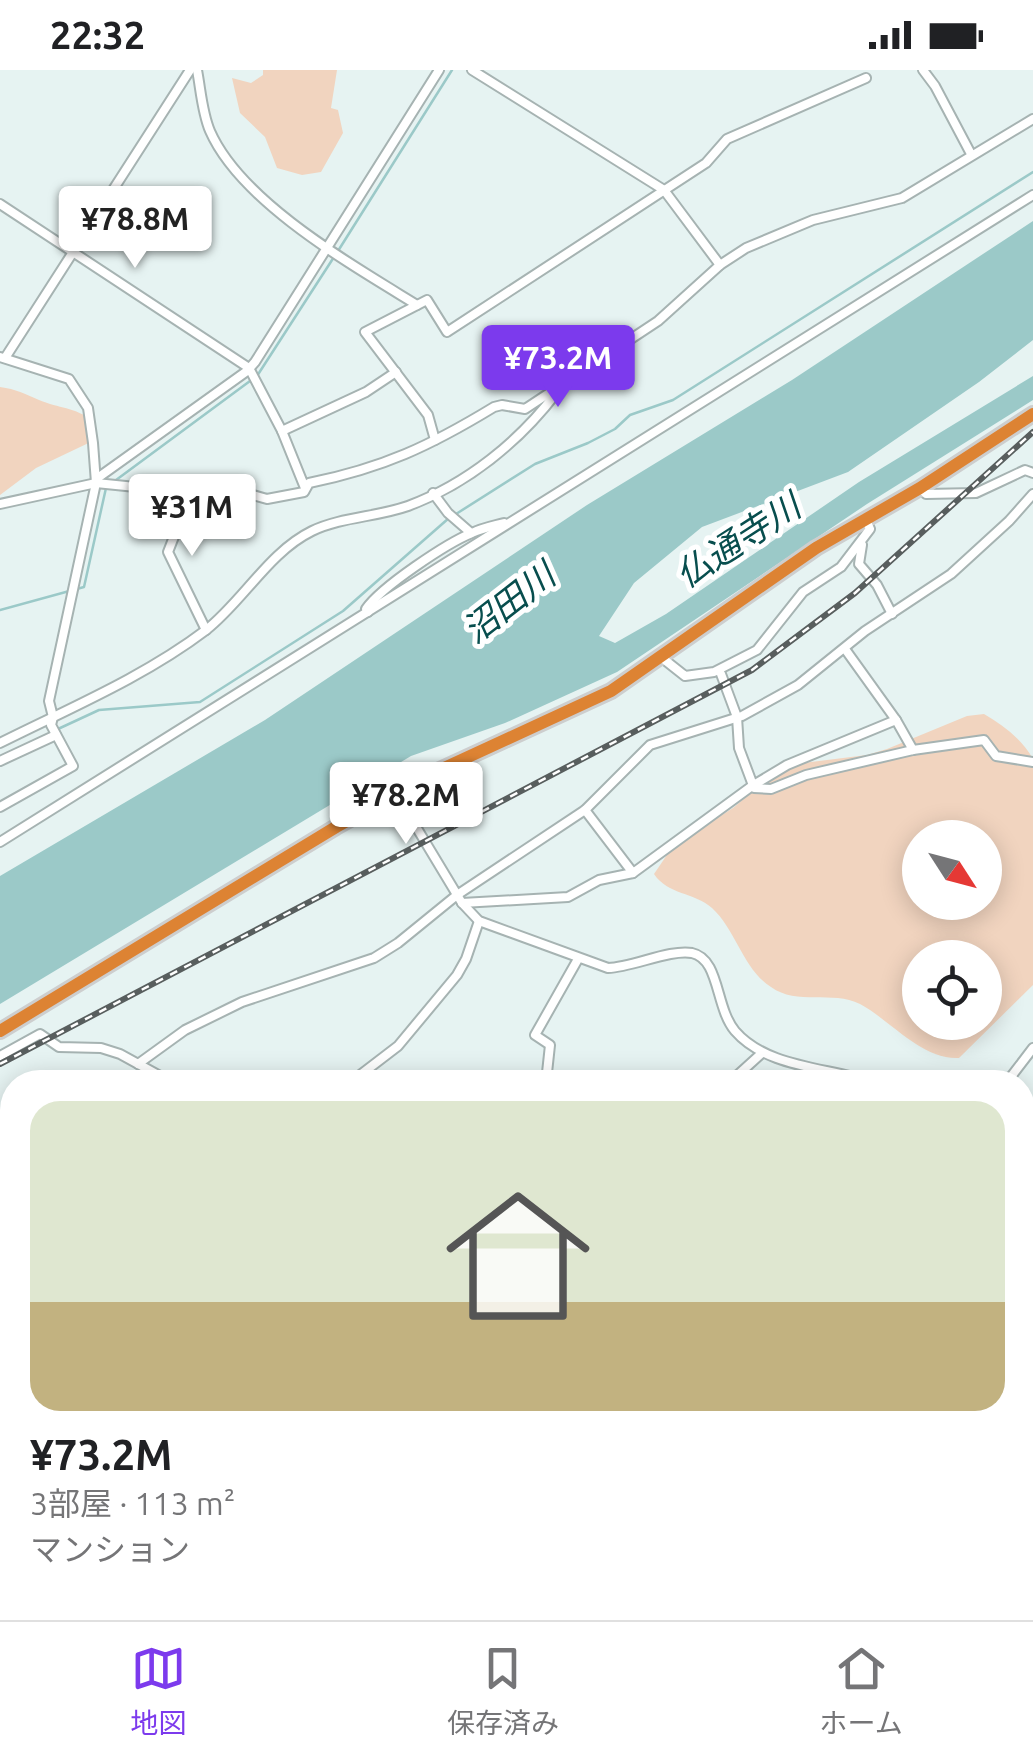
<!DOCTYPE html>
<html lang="ja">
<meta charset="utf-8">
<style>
body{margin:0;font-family:Ubuntu,"Noto Sans JP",sans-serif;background:#f6f6f6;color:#202124;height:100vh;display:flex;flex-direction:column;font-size:38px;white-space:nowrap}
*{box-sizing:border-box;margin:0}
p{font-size:32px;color:#757577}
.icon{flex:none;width:55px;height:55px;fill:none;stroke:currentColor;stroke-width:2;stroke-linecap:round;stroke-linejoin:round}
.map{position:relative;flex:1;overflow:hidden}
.details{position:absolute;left:0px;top:1000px;width:1035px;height:550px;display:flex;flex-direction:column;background:#fff;border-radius:40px 40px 0 0;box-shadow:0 5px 25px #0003}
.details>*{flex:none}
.needle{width:65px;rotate:126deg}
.fabs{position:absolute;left:902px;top:750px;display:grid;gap:20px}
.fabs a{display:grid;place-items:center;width:100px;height:100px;border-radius:50%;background:#fff;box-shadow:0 5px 25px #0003;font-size:50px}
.price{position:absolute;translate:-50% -85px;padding:0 22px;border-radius:10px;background:#fff;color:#222;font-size:32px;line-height:65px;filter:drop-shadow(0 2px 5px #0008)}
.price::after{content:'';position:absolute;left:50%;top:60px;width:30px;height:22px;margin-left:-15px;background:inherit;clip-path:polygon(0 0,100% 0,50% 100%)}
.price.selected{background:#7c3aed;color:#fff}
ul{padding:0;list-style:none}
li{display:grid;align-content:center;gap:20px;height:530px;padding:0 30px}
li span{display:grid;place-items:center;height:310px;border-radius:30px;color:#555}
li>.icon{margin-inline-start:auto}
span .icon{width:180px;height:180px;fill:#fffc;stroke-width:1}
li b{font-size:42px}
.status{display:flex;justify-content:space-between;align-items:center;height:70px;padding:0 50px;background:#fff;direction:ltr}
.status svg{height:28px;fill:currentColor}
.tab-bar{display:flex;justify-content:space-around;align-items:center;height:140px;border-top:2px solid #e0e0e0;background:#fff;font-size:28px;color:#757577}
.tab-bar a{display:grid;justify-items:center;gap:5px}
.tab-bar .selected{color:#7c3aed}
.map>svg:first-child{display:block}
.green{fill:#f1d4bf;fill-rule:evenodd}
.water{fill:#9bc9c8}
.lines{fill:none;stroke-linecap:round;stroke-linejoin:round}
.stream{stroke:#9bc9c8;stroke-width:2.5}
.minor-casing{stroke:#a6b3b2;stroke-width:12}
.highway-casing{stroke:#cdcece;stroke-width:18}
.minor{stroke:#fff;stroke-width:8}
.highway{stroke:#dd8333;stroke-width:12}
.rail-casing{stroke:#585e5e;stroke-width:6}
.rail{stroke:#fff;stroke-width:2.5;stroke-dasharray:8;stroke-linecap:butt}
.labels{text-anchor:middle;stroke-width:10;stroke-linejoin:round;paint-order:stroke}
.water-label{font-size:35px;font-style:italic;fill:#084e4e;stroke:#fff}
</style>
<div class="status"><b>22:32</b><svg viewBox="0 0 49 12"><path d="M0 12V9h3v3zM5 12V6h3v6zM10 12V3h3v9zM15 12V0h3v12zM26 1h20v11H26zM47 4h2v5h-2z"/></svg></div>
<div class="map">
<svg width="1033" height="1550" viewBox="0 0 1033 1550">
<rect width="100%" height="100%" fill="#e6f3f2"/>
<g class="green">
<path d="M263,0H337L331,38L338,40L343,63L321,102L302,105L277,98L265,67L240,43L232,8L251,13L263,5Z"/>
<path d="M0,317C16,319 25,324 39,330C60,339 73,336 93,351L97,369L36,398L0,425Z"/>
<path d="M984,644C1003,655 1022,669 1033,689V915L959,988C922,990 890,950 860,934C832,920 797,936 771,917C743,899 736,860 712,838C694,822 668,825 654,804L673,776L733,738L772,705L795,694L867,685L887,679L967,646ZM920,768H985V832H920ZM920,888H985V952H920Z"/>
<path d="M12,1184V1345L0,1328V1187Z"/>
<path d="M1033,1254V1550H852L858,1538H1022V1255Z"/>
<path d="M147,1538H517L532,1550H154Z"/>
<path d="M563,1538H821L826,1550H554Z"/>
</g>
<path class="water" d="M1033,151V270L979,312L848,402L702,457L634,513L599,566L615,573L666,544L859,412L1033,306V330L867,434L617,602L505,653L411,686L0,934V806L265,650L587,435L792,310Z"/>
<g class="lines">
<g class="stream">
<path d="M338,181L452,0"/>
<path d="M257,306L334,187"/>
<path d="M112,413L250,311"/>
<path d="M456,444L535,394L588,373L615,359L630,345L673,330L1033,102"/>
<path d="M0,540L84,517L106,418"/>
<path d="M58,659L99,640L200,632L343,541L449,448"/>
<path d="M22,677L51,663"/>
</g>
<defs>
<g id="minor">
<path d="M197,0C201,21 202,42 210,61C241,132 352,195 417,235"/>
<path d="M472,0L664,120L720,195"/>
<path d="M923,0L935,16L971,84"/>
<path d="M0,134L249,298L282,361L305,418"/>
<path d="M0,287L69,309L88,338L93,373L96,413L49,631L53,647L51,655L73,696L0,737"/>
<path d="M5,288L190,0"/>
<path d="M282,361L366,322L396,302"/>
<path d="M435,370L428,345L365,262L427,230L447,262L706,93L727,69L866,8"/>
<path d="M96,413L99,407L247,301L255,292L439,0"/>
<path d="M920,418L926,424L976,423L1025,400L1033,403"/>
<path d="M185,422L184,441L168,482L206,560"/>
<path d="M433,423L448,443L471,463"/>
<path d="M0,434L96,413L185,422L239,421L267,429L304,422L309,413C383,398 430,376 494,337L502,335L525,339L658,251L720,195L746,178L813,150L902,128L1033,49"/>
<path d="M862,475L859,494L877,515L892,544"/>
<path d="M368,542L366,539C381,517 447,473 472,463C482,458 493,456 504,453"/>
<path d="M845,579L896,650L913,680"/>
<path d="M661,587L685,606L714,602L757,580L803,522L841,497L870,459L865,448"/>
<path d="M721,604L737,647L739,678L754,718L771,719L806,705L913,680L984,670L996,686L1033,692"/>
<path d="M0,673C70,638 144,607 206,560C243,531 269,482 312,461C341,447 377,447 408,436C467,414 519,372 557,322"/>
<path d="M0,691L56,665"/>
<path d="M370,738C380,754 390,749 406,746L412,750L462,833L479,851L608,898C633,897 670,879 692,883C720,889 715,937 735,961C767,998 827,997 871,1012"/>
<path d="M585,740L633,803"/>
<path d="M406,746L401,734L404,727L421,716"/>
<path d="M0,772L1033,125"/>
<path d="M462,833L568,827L599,810L633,803L752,716L787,695L896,650"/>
<path d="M0,986L40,964L59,977L101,978L120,984L171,1012"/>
<path d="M138,994L185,960L242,932L374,888L398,873L457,825L585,740L650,675L742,646L798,615L865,561L951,504L1009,451L1033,424"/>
<path d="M351,1012L398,976L457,905L466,889L479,851"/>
<path d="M546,1012L550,975L535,965L578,889"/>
<path d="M730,1012L762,983"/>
<path d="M1007,1012L1033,978"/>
<path d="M0,1069L12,1091"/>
<path d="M1022,1092L1033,1101"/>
<path d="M1022,1241L1033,1236"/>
<path d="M0,1339L12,1360"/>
<path d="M134,1538L139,1550"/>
<path d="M879,1538L886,1550"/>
</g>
<path id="highway" d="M0,961L336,757L429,705L611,621L816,478L920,418L1033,344"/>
</defs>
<use href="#minor" class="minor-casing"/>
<use href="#highway" class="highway-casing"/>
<use href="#minor" class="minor"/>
<use href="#highway" class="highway"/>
<defs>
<g id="rail">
<path d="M0,994L752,600L855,523L1033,362"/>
<path d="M1022,1054L1033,1048"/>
</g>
</defs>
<use href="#rail" class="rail-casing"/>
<use href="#rail" class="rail"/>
</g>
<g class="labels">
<g class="water-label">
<text transform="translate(738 471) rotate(-33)" y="12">仏通寺川</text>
<text transform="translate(509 533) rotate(-38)" y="12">沼田川</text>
</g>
</g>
</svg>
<div class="fabs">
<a><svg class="needle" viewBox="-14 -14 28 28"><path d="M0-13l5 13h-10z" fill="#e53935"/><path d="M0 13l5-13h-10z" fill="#757577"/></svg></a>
<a><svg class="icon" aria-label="locate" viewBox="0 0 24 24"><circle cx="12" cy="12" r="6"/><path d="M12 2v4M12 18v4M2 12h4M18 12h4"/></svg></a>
</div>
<b class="price" style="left:135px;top:201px">¥78.8M</b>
<b class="price selected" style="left:558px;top:340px">¥73.2M</b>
<b class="price" style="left:192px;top:489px">¥31M</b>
<b class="price" style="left:406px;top:777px">¥78.2M</b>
<section class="details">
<ul>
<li><span style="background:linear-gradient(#dfe7d0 65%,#c2b280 0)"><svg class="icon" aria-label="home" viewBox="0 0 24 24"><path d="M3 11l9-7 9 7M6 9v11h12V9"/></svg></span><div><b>¥73.2M</b><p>3部屋 · 113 m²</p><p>マンション</p></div></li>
</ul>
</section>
</div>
<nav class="tab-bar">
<a class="selected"><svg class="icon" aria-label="map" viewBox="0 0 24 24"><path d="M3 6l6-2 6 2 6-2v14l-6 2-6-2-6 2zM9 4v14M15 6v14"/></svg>地図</a>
<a><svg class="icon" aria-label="saved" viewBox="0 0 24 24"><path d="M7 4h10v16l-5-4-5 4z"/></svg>保存済み</a>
<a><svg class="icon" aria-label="home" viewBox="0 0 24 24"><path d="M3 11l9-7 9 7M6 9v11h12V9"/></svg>ホーム</a>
</nav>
